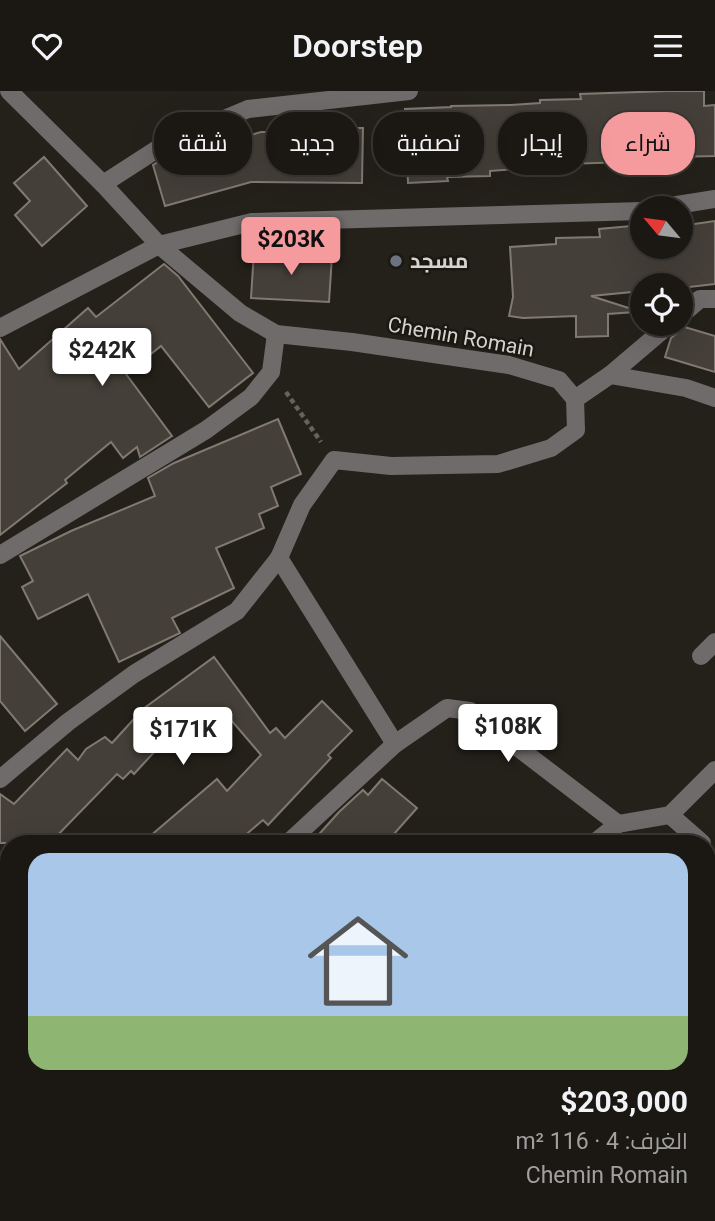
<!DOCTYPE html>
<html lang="ar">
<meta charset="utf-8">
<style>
body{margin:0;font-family:Roboto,Cairo,sans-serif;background:#282522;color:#f1f3f6;direction:rtl;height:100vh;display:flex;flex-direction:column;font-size:26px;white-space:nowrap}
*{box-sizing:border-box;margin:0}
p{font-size:23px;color:#a0a0a0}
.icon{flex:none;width:38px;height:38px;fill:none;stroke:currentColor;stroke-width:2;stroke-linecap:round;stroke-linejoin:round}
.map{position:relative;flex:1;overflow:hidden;direction:ltr}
.details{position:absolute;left:0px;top:744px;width:716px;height:387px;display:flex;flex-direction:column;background:#1b1814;border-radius:28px 28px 0 0;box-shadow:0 7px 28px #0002,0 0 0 2px #393734;direction:rtl}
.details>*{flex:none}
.top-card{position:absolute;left:21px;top:21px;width:674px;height:63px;direction:rtl;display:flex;gap:14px}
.needle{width:46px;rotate:299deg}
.buttons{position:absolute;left:630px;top:105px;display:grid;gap:14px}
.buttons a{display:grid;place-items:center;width:63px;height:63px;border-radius:50%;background:#1b1814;box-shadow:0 7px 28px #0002,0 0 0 2px #393734;font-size:35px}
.price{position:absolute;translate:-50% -60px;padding:0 16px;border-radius:7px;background:#fff;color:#222;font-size:23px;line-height:46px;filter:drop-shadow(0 2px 4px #0008)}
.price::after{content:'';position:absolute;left:50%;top:42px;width:21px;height:16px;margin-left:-10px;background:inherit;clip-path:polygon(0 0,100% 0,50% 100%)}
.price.current{background:#f59b9e;color:#111}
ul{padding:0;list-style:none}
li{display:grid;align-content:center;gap:14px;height:371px;padding:0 28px}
li span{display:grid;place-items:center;height:217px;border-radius:21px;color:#555}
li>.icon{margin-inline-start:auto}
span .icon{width:126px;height:126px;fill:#fffc;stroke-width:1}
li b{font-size:30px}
.chip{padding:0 24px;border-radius:28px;background:#1b1814;box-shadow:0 7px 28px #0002,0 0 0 2px #393734;font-size:24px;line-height:63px}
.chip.current{background:#f59b9e;color:#111}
header{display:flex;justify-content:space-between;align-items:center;height:91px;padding:0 28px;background:#1b1814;font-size:32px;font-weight:600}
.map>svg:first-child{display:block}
.building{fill:#443f38;stroke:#807a72;stroke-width:2}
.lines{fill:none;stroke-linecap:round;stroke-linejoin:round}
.path{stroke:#66635d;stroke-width:4.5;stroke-dasharray:5 3.5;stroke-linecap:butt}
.minor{stroke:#706b6b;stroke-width:18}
.worship-dot{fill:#6b7280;stroke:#1b1711;stroke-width:2.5}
.labels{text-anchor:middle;stroke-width:5;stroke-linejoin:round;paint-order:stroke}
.poi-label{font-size:21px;font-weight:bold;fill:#d6d3cf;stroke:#1b1711;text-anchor:start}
.street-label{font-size:21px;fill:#d6d3cf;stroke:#1b1711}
</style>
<header><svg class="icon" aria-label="menu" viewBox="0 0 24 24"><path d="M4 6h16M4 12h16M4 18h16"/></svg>Doorstep<svg class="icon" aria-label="heart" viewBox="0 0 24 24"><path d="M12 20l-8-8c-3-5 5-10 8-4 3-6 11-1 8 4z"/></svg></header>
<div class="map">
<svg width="715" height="1130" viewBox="0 0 715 1130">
<rect width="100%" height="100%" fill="#24201a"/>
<g class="building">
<path d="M668,0H704V15L715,14V65L629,67V71L530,74V77L490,80V85L447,86L448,90L408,92L405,18L451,16V15L511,14L540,12V9L581,8L580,3Z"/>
<path d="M273,30L336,31V37H363L362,92L251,91L165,115L153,74L160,70L261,41H272Z"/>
<path d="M44,66L87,115L42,155L15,124L30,110L14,92Z"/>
<path d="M681,130H687V134L715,130V193L681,197V194H642V200L591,205L635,219V221L608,223V245L576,246V225L523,227L509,225L513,206L510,156L556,153V147L600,146L599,138L642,134V156H681Z"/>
<path d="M254,160L332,165L329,211L251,207Z"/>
<path d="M164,173L178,185L253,282L209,316L161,255L126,283L172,345L140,366L137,356L123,367L111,351L65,389L67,392L0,444V248L19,278L88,217L96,226Z"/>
<path d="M681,235L715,245V281L665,266L671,247L678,241Z"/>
<path d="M278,328L301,383L271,396L278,415L259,423L264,437L216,457L234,497L172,527L180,542L119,571L88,503L38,528L22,496L33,490L20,465L71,440L155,405L148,387L174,372Z"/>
<path d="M0,545L57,613L25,640L0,610Z"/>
<path d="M214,566L270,642L276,637L285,647L322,610L352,640L328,664L331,667L268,734L263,729L236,752H142L217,688L227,700L261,664L232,630L209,647L191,621L134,683L131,680L123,688L117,683L50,752H0V703L14,713L67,658L78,669L86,658L105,646L112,652L143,618Z"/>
<path d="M382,688L417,717L386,752H311L339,721L363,699L368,704Z"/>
</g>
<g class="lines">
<path class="path" d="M286,301L321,351"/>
<g class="minor">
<path d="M103,93L165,53L248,18L409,0"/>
<path d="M658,117L715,108"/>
<path d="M681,224L700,208H715"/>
<path d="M0,237L159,154L252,131L642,120"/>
<path d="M610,284L686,297L715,307"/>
<path d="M575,308L610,284L670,233"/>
<path d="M0,464L206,339L251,306L271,281L276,243"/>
<path d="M279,467L395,653L288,752"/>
<path d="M701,565L715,551"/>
<path d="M395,653L447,617L470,620L618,733"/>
<path d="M0,688L68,631L134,583L237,520L279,467L302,414L334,369L391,375L498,373L551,357L576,339L575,308L559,289L509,274L352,251L276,243L240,222L159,154L103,93L9,0"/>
<path d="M670,724L702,752"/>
<path d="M594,752L618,733L670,724L715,679"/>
<path d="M707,904L715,895"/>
<path d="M0,907L9,917"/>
<path d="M0,986L9,977"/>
<path d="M309,1122L317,1130"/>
<path d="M149,1130L158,1122"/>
<path d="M476,1130L485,1122"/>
</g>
</g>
<circle class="worship-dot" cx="396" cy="170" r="7"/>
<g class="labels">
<g class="poi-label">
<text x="410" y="177">مسجد</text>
</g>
<g class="street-label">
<text transform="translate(461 246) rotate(10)" y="7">Chemin Romain</text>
</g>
</g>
</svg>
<div class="buttons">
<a><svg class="needle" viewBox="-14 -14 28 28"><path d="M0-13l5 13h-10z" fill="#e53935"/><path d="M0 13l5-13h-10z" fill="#a0a0a0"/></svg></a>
<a><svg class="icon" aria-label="locate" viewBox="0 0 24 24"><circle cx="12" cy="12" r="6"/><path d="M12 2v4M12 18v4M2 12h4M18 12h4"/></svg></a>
</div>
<b class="price current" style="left:291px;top:186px">$203K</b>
<b class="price" style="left:102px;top:297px">$242K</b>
<b class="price" style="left:508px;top:673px">$108K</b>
<b class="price" style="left:183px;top:676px">$171K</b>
<div class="top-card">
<a class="chip current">شراء</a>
<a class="chip">إيجار</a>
<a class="chip">تصفية</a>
<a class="chip">جديد</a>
<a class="chip">شقة</a>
</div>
<section class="details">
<ul>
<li><span style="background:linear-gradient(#a9c7e8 75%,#8fb573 0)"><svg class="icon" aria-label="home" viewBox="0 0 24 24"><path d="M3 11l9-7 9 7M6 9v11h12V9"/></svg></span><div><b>$203,000</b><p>الغرف: 4 · 116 m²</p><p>Chemin Romain</p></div></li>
</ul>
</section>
</div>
